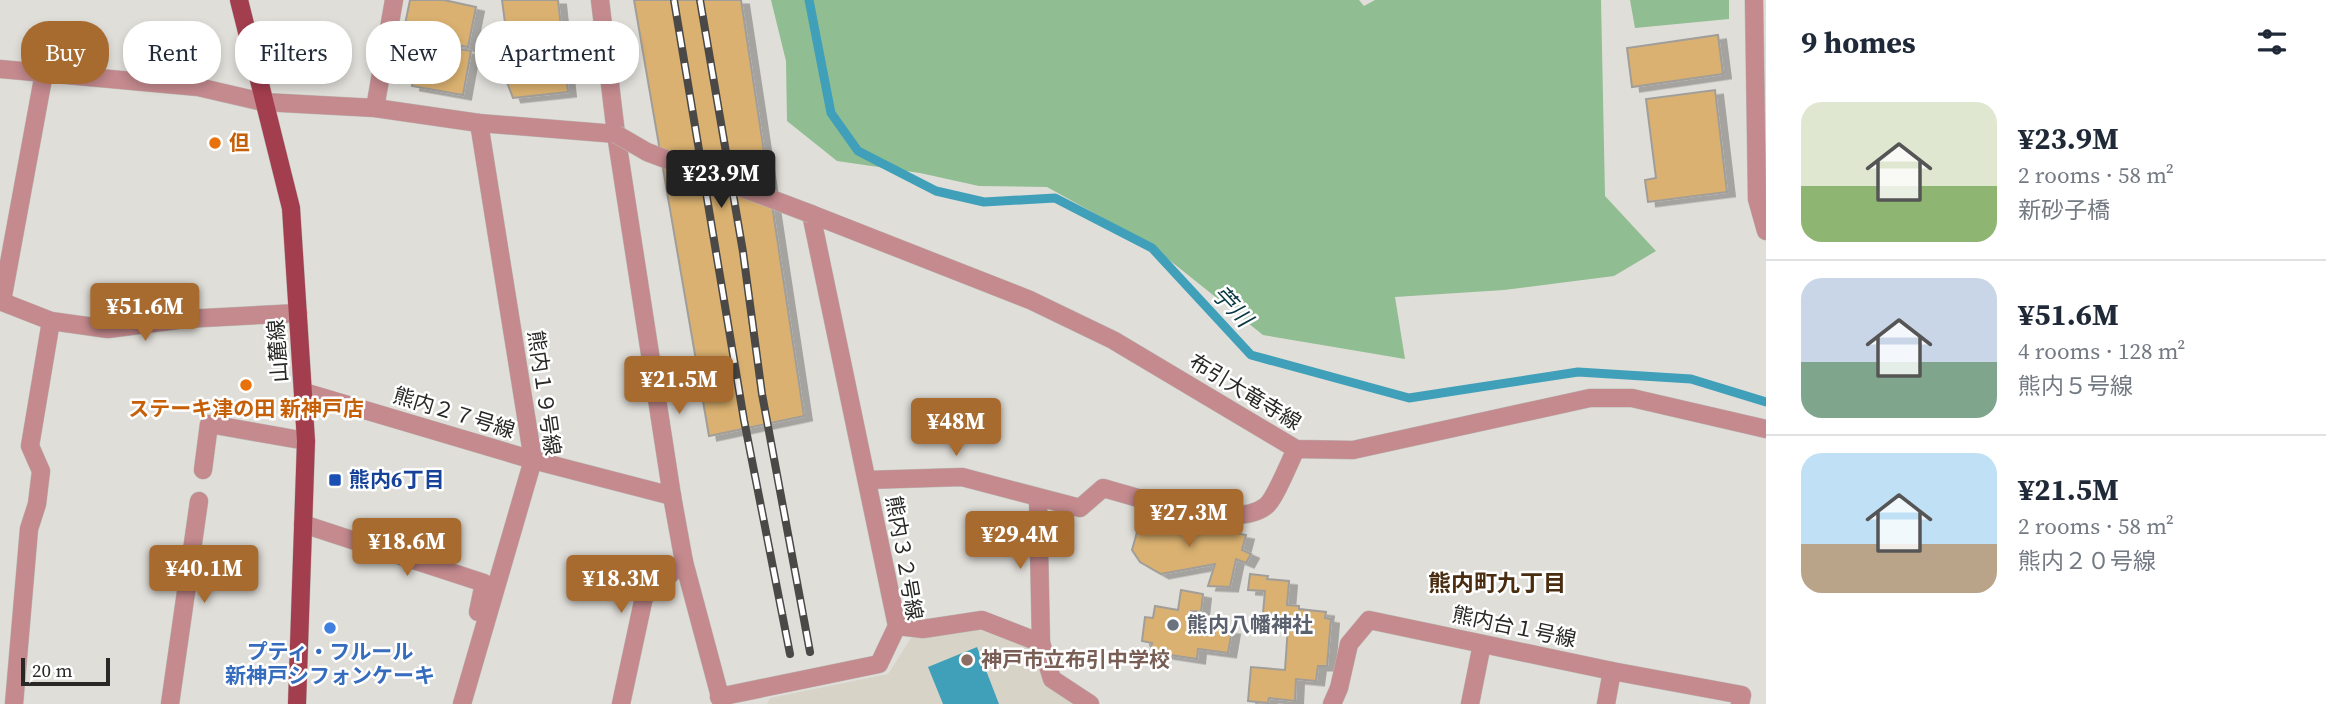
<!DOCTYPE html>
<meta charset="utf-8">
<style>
body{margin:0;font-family:"Source Serif 4","Noto Sans JP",serif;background:#f2f2f3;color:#1f2937;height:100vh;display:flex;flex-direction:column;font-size:26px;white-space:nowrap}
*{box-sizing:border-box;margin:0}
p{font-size:23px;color:#747a83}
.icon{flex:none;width:38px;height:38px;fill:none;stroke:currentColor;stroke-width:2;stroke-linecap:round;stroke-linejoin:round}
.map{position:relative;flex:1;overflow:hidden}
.panel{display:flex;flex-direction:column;background:#fff;width:560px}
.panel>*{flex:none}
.top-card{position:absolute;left:21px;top:21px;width:665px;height:63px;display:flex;gap:14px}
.scale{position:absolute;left:21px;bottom:18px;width:89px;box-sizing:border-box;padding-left:7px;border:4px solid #282826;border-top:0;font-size:19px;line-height:24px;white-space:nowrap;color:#282826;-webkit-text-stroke:5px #fff;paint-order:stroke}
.price{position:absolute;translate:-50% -60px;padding:0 16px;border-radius:7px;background:#a86b2f;color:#fff;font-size:23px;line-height:46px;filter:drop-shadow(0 2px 4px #0008)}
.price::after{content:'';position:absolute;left:50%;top:42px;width:21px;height:16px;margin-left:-10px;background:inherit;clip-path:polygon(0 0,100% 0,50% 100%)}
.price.selected{background:#222;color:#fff}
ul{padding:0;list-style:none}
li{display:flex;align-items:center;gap:21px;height:175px;padding:0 35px}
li+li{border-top:2px solid #e0e1e3}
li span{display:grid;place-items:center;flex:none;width:196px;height:140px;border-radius:21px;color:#555}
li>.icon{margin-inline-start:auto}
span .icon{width:84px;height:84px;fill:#fffc;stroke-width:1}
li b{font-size:30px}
h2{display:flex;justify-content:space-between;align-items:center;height:84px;padding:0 35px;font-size:30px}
.tag{padding:0 24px;border-radius:28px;background:#fff;box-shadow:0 4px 10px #0003;font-size:24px;line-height:63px}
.tag.selected{background:#a86b2f;color:#fff}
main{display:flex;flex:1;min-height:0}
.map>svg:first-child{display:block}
.built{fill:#d7d4c7}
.green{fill:#90bd92}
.water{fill:#40a0b9}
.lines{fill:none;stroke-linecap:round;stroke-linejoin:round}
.stream{stroke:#40a0b9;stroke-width:9}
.building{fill:#dab170;stroke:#a19e9a;stroke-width:2;filter:url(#shadow)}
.minor-casing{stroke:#bbbab5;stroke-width:19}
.major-casing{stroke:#bbbab5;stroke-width:19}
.minor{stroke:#c48a8e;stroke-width:18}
.major{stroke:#a23e4d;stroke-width:18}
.rail-casing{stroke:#4a4947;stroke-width:8}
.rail{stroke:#fff;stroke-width:5;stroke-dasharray:16;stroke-linecap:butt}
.minor-bridge-casing{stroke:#bbbab5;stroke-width:19;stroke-linecap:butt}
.minor-bridge{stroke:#c48a8e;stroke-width:18}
.food-dot{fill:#e8710a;stroke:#fff;stroke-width:2.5}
.transit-dot{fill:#1a4fb4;stroke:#fff;stroke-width:2.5}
.worship-dot{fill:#6b7280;stroke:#fff;stroke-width:2.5}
.shop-dot{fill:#3f7fe0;stroke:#fff;stroke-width:2.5}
.education-dot{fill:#8d6e63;stroke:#fff;stroke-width:2.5}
.labels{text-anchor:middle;stroke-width:5;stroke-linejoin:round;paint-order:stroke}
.food-label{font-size:21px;font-weight:bold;fill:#c56008;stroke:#fff;text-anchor:start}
.street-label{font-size:21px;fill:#282826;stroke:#fff}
.transit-label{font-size:21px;font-weight:bold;fill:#164399;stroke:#fff;text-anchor:start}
.worship-label{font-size:21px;font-weight:bold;fill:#5b616d;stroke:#fff;text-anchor:start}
.shop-label{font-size:21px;font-weight:bold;fill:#366cbe;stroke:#fff}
.education-label{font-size:21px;font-weight:bold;fill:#785e54;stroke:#fff;text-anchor:start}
.water-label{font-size:23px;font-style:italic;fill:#093741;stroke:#fff}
.neighbourhood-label{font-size:23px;font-weight:bold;fill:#4a2d10;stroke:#fff}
</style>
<main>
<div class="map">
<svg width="1766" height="704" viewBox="0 0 1766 704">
<defs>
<filter id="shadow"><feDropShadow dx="8" dy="4.5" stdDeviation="0" flood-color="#0004"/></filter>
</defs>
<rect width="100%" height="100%" fill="#e0ded9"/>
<path class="built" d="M980,627L1031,646L1046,686L1073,704H767L770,698L888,674L911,638Z"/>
<g class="green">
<path d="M771,0H1359L1364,6L1375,0H1601L1605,196L1656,251L1614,276L1504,290L1395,297L1405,359L1263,335L1148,243L1047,187L979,186L920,173L837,161L787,121L786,61Z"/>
<path d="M1630,0H1729V19L1635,28Z"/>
</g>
<path class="water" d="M977,647L999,704H943L928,667Z"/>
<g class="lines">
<path class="stream" d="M809,0L831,113L858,151L936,191L984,202L1055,198L1152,248L1251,355L1409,398L1578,372L1691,379L1766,402"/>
</g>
<g class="building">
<path d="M410,0H444L476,7L468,47L403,34Z"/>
<path d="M502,0H558L568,92L513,98L505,77L501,45H508Z"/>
<path d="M634,0H741L804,416L709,436Z"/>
<path d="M1718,35L1723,74L1632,87L1627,48Z"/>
<path d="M419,42L471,51L463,95L412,86Z"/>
<path d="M1715,90L1727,192L1648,202L1645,180L1656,178L1646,99Z"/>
<path d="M1159,514L1178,522L1246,535L1242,550L1251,554L1246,563L1236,559L1230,587L1208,586L1215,564L1161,574L1140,562L1132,550L1139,525Z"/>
<path d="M1250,574L1268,576L1267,579L1289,581L1287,605L1299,606V609L1326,612L1325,618L1331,619L1327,666H1318L1316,681L1296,679L1295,701L1269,698L1268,703L1248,701L1251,667L1285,670L1288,626L1262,624L1265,591L1248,590Z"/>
<path d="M1181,590L1203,594L1201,612L1191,611L1190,622L1202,624L1201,629L1209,630L1210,627L1232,630L1228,653L1198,649L1197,659L1150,652L1152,643L1142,641L1145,617L1153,618L1155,606L1178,610Z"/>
</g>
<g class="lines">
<defs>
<g id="minor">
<path d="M600,0L616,134L672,496L684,562L722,704"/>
<path d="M1754,0L1757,199L1766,231"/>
<path d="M0,69L198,87L263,102L375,108L479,123L616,134"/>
<path d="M375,108L394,0"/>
<path d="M811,214L1030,300L1113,340L1296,449L1353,450L1590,398H1632L1766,429"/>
<path d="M0,301L51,321L108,329L185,319L298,313"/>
<path d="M2,301L44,73"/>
<path d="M304,392L533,460L672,496"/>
<path d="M203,470L209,424L306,441"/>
<path d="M867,480L962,477L1080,508L1103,488C1141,498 1233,532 1266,506C1275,499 1290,461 1296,449"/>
<path d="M1038,498L1041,643"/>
<path d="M303,524L484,583L478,612"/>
<path d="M897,626L923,629L982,620L1041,643L1052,679L1090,704"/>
<path d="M719,697L879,664L897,626L811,214"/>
<path d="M14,704L29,529L37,504L41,471L30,446L51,321"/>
<path d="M170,704L199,501"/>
<path d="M462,704L533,460L479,123"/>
<path d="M621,704L644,597L684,562"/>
<path d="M1332,704L1339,688L1349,644L1369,620L1612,671L1742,695L1740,704"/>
<path d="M1470,704L1482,644"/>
<path d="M1606,704L1612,671"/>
</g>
<path id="major" d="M239,0L291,208L306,441L297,704"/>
</defs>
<use href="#minor" class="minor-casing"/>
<use href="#major" class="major-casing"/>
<use href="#minor" class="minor"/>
<use href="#major" class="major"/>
<defs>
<g id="rail">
<path d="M674,0L744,420L790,654"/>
<path d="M700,0L743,252L762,394L810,652"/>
</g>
</defs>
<use href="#rail" class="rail-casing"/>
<use href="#rail" class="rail"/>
<defs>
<path id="minor-bridge" d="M616,134L647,152L811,214"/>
</defs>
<use href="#minor-bridge" class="minor-bridge-casing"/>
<use href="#minor-bridge" class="minor-bridge"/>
</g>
<g class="food-dot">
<circle cx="215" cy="143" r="7"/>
<circle cx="246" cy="385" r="7"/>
</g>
<rect class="transit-dot" x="328" y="473" width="14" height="14" rx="3.5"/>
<circle class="worship-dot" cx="1173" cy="625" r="7"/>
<circle class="shop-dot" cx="330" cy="628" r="7"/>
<circle class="education-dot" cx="967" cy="660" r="7"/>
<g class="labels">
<g class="food-label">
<text x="229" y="150">但</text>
<text x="246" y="416" text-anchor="middle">ステーキ津の田 新神戸店</text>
</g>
<g class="street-label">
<text transform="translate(278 351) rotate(-94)" y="7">山麓線</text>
<text transform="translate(1245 392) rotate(31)" y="7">布引大竜寺線</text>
<text transform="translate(544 393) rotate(82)" y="7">熊内１９号線</text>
<text transform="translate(454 413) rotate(17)" y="7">熊内２７号線</text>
<text transform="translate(904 558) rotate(80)" y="7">熊内３２号線</text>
<text transform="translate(1514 627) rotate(12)" y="7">熊内台１号線</text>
</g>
<g class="transit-label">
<text x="349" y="487">熊内6丁目</text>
</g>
<g class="worship-label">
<text x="1187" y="632">熊内八幡神社</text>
</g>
<g class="shop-label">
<text x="330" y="659">プティ・フルール<tspan x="330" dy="24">新神戸シフォンケーキ</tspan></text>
</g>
<g class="education-label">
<text x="981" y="667">神戸市立布引中学校</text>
</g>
<g class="water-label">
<text transform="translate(1232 306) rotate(47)" y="8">苧川</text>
</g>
<g class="neighbourhood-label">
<text x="1497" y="591">熊内町九丁目</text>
</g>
</g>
</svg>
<div class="scale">20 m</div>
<b class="price selected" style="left:721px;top:210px">¥23.9M</b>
<b class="price" style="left:145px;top:343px">¥51.6M</b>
<b class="price" style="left:679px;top:416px">¥21.5M</b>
<b class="price" style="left:956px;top:458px">¥48M</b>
<b class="price" style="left:1189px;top:549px">¥27.3M</b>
<b class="price" style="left:1020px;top:571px">¥29.4M</b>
<b class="price" style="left:407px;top:578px">¥18.6M</b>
<b class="price" style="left:204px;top:605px">¥40.1M</b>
<b class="price" style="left:621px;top:615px">¥18.3M</b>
<div class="top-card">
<a class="tag selected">Buy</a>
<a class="tag">Rent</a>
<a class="tag">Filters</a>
<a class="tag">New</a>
<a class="tag">Apartment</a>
</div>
</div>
<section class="panel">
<h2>9 homes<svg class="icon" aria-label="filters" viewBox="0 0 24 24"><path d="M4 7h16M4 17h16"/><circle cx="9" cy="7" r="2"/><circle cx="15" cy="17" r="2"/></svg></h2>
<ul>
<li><span style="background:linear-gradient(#dfe7d0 60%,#8fb573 0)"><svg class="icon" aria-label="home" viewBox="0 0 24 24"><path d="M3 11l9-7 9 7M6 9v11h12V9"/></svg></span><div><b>¥23.9M</b><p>2 rooms · 58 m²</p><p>新砂子橋</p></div></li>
<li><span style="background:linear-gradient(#c9d6e8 60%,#7fa58c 0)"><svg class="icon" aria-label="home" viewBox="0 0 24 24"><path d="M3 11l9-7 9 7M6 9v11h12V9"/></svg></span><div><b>¥51.6M</b><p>4 rooms · 128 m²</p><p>熊内５号線</p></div></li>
<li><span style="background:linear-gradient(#bfe0f5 65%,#b9a48a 0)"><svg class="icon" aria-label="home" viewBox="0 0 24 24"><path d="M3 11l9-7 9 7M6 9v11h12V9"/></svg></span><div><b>¥21.5M</b><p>2 rooms · 58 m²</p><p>熊内２０号線</p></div></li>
</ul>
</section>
</main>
